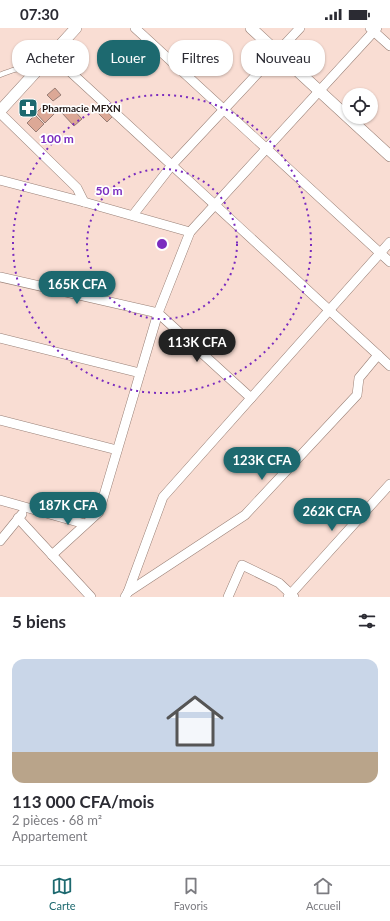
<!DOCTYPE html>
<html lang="fr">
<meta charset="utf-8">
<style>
body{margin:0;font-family:Lato,sans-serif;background:#f7f7f7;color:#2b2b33;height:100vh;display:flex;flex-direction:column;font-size:15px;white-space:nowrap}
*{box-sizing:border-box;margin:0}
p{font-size:13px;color:#7c7c81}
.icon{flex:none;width:22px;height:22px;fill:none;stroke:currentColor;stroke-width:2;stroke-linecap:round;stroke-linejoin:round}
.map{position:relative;height:569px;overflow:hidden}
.sheet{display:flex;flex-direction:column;background:#fff;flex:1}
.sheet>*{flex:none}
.hud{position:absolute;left:12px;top:12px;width:366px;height:36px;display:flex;gap:8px}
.tools{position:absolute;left:342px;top:60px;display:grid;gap:8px}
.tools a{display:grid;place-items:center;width:36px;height:36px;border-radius:50%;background:#fff;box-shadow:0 1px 3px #0004;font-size:20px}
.price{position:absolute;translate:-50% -34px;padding:0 9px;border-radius:14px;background:#1d696f;color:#fff;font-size:13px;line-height:26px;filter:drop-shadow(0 1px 2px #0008)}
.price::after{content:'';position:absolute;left:50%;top:24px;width:12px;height:9px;margin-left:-6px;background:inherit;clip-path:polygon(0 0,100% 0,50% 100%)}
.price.on{background:#222;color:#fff}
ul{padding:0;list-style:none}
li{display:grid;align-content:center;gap:8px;height:212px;padding:0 12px}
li+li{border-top:1px solid #e1e1e2}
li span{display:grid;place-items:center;height:124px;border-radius:12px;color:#555}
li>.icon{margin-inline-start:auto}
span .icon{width:72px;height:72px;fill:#fffc;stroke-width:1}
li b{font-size:17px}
h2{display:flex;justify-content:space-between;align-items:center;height:48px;padding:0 12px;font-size:17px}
.chip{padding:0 14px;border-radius:16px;background:#fff;box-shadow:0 1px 3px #0004;font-size:14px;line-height:36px}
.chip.on{background:#1d696f;color:#fff}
.status{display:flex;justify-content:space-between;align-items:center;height:28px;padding:0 20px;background:#fff;direction:ltr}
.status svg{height:11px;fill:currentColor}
.tab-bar{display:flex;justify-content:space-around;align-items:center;height:56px;border-top:1px solid #e1e1e2;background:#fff;font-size:11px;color:#7c7c81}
.tab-bar a{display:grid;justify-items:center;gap:2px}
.tab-bar .on{color:#1d696f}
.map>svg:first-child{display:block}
.building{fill:#dca896;stroke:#987e76}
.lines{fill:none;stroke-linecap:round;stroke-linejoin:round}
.service-casing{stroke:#998077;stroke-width:5.5}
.minor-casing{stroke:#998077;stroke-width:10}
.tertiary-casing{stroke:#998077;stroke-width:12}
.service{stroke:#fff;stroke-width:4.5}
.minor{stroke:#fff;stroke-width:9}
.tertiary{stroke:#fff;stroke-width:11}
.ring{fill:none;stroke:#7b2cbf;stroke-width:2;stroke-dasharray:2 4}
.labels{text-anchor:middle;stroke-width:3.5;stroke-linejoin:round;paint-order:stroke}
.poi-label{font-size:10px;font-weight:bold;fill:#211714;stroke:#fff;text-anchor:start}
.centre{fill:#7b2cbf;stroke:#fff;stroke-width:2}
.ring-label{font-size:12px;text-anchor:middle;font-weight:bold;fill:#7b2cbf;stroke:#fff;stroke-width:3.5;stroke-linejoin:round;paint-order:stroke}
</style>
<div class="status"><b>07:30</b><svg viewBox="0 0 49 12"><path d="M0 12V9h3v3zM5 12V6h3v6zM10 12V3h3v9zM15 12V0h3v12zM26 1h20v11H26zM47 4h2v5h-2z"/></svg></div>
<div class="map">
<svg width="390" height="569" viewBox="0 0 390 569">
<rect width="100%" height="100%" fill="#f9ddd3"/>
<g class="building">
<path d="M55,60L61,67L53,73L47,67Z"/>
<path d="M45,76L54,86L45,95L36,85Z"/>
<path d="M102,76L114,87L107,94L96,83Z"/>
<path d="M70,78L82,91L74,98L62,85Z"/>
<path d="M35,87L44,96L36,104L27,95Z"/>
<path d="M47,110L50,113L46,117L43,113Z"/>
</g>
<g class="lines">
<defs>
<path id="service" d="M0,47C15,41 18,38 33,46"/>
<g id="minor">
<path d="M135,0L390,234"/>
<path d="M370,0L390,18"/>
<path d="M51,26L390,338"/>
<path d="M0,85L77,160L84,174"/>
<path d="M0,152L84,174L190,204"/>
<path d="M133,187L172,137L300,0"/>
<path d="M0,249L158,285L251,370"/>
<path d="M0,310L140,345"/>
<path d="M0,392L117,422"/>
<path d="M0,472L85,496"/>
<path d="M18,490L91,569"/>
<path d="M0,513L22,486"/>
<path d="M52,527L99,484L158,285L190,204L377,0"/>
<path d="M128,564L245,487L357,367L359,350L378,327"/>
<path d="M125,569L128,564L163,469L390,214"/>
<path d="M228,569L242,537L279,555L294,569"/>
<path d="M288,569L390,456"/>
</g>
<g id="tertiary">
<path d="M251,0L390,128"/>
<path d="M0,83L76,0"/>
</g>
</defs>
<use href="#service" class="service-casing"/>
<use href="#minor" class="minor-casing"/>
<use href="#tertiary" class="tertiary-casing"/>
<use href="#service" class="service"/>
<use href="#minor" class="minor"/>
<use href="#tertiary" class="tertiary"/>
</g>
<g class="ring">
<circle cx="162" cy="216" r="75"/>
<circle cx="162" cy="216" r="149"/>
</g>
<defs>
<symbol id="pharmacy-square" viewBox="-11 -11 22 22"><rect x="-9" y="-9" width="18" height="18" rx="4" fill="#1d696f" stroke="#fff"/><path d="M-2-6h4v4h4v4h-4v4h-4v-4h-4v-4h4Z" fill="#fff"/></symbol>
</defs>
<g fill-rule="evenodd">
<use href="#pharmacy-square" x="17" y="69" width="22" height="22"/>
</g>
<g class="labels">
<g class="poi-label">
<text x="42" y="84">Pharmacie MFXN</text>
</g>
</g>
<circle cx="162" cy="216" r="6" class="centre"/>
<g class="ring-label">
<text x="57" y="115">100 m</text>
<text x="109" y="167">50 m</text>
</g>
</svg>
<div class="tools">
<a><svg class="icon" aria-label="locate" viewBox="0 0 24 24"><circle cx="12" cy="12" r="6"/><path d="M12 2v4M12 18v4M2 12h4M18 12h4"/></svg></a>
</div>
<b class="price" style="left:77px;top:277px">165K CFA</b>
<b class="price on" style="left:197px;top:335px">113K CFA</b>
<b class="price" style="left:262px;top:453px">123K CFA</b>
<b class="price" style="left:68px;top:498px">187K CFA</b>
<b class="price" style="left:332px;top:504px">262K CFA</b>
<div class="hud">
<a class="chip">Acheter</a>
<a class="chip on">Louer</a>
<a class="chip">Filtres</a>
<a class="chip">Nouveau</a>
</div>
</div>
<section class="sheet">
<h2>5 biens<svg class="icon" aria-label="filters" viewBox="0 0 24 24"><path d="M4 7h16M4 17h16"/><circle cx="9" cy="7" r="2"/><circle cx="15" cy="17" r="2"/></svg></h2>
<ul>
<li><span style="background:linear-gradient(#c9d6e8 75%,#b9a48a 0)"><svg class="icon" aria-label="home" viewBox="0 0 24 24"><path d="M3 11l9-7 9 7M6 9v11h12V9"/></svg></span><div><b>113 000 CFA/mois</b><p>2 pièces · 68 m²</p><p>Appartement</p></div></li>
</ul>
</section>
<nav class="tab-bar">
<a class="on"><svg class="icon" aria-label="map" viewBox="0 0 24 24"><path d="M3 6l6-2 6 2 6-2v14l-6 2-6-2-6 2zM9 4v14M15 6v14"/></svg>Carte</a>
<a><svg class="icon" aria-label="saved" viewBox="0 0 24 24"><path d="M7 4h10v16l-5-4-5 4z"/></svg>Favoris</a>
<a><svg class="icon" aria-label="home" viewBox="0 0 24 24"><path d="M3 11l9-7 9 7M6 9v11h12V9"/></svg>Accueil</a>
</nav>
